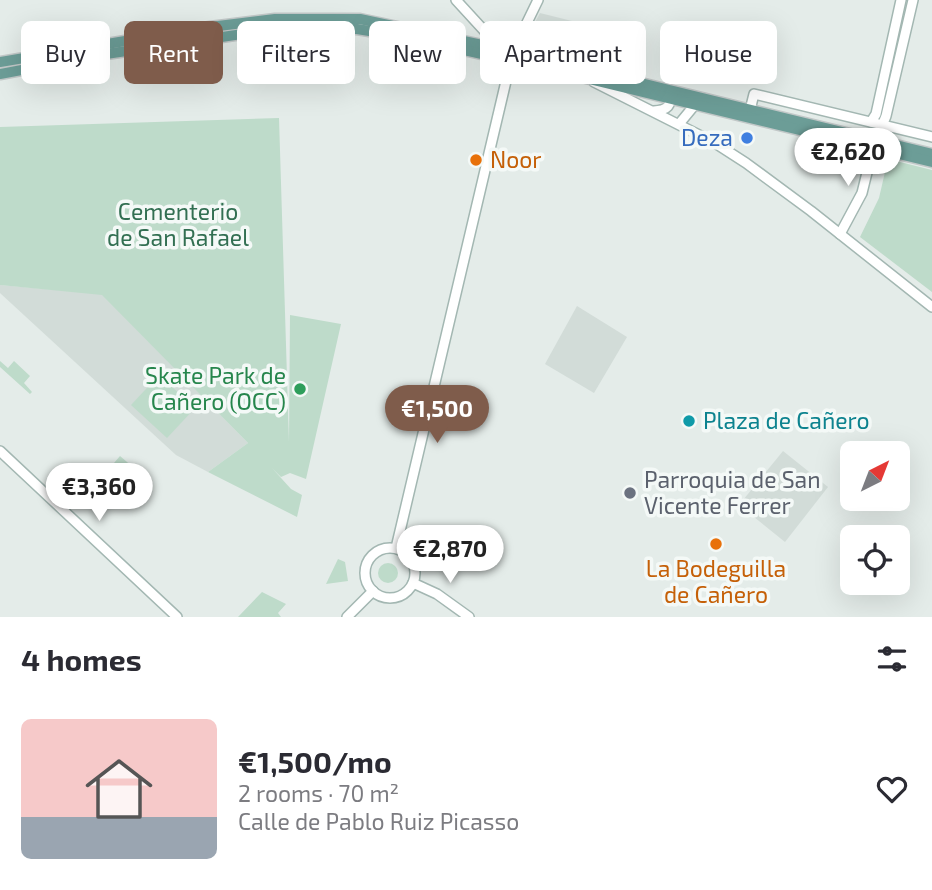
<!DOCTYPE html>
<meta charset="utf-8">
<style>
body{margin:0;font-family:"Exo 2",sans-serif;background:#f7f7f7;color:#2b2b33;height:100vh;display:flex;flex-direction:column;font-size:26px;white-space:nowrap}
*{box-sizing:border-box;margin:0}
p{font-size:23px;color:#7c7c81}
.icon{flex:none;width:38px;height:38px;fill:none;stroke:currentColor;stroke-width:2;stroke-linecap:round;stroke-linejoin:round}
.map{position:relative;height:617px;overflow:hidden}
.details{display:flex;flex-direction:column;background:#fff;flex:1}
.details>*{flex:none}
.banner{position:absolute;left:21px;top:21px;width:891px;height:63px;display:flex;gap:14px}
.needle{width:46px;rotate:42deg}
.fabs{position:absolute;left:840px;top:441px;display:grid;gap:14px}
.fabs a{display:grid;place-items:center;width:70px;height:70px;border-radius:10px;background:#fff;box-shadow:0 7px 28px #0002;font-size:35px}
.price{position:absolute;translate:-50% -60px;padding:0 16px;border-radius:24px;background:#fff;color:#222;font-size:23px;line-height:46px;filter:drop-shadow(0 2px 4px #0008)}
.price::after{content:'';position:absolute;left:50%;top:42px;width:21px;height:16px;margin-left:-10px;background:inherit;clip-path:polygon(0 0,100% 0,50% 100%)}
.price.on{background:#7f5c4b;color:#fff}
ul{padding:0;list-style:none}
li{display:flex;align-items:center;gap:21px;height:175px;padding:0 21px}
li+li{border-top:2px solid #e1e1e2}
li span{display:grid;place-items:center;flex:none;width:196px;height:140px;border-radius:10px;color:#555}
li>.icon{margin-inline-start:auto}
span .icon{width:84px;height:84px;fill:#fffc;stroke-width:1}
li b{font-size:30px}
h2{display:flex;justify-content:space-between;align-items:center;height:84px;padding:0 21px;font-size:30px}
.chip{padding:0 24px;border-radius:10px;background:#fff;box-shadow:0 7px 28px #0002;font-size:24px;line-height:63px}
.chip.on{background:#7f5c4b;color:#fff}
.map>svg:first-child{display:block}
.built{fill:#d2dcd8}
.green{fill:#bedbca}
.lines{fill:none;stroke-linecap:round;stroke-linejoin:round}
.secondary-casing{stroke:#a3b7b2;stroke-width:12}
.primary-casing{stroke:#c2c8c8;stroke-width:13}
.secondary{stroke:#fff;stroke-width:9}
.primary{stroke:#6c9d97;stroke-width:10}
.shop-dot{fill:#3f7fe0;stroke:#f4f9f7;stroke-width:2.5}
.food-dot{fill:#e8710a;stroke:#f4f9f7;stroke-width:2.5}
.leisure-dot{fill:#2e9e5b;stroke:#f4f9f7;stroke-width:2.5}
.culture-dot{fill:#0f9aa8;stroke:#f4f9f7;stroke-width:2.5}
.worship-dot{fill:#6b7280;stroke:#f4f9f7;stroke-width:2.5}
.labels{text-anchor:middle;stroke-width:7;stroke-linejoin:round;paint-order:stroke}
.shop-label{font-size:23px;fill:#366cbe;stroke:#f4f9f7;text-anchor:end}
.food-label{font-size:23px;fill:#c56008;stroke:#f4f9f7;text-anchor:start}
.park-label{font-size:23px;fill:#326f52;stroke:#f4f9f7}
.leisure-label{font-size:23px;fill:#27864d;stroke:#f4f9f7;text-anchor:end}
.culture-label{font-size:23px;fill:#0d838f;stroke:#f4f9f7;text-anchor:start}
.worship-label{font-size:23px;fill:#5b616d;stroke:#f4f9f7;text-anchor:start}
</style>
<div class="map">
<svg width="932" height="617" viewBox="0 0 932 617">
<rect width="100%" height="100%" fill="#e4ece9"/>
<g class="built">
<path d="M540,13L572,21L558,58L520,50Z"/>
<path d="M0,285L102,294L248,443L208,472L176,455L0,293Z"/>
<path d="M577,306L627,337L594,393L545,364Z"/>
<path d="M783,451L828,487L785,542L739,505Z"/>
</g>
<g class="green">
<path d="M279,118L289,442L290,315L341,324L306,479L290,473L281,477L272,468L291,489L302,495L297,517L208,472L248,443L102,295L0,285V127Z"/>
<path d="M888,159L932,170V292L860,237L879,198Z"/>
<path d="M0,361L8,368L14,361L30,376L24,383L32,392L30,394L0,367Z"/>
<path d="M159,375L195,408L167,438L131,405Z"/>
<path d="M120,456L134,468L121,482L108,470Z"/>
<path d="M338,559L345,562L348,581L326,584Z"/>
<circle cx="388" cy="573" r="10"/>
<path d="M262,592L286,604L278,613L281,617H238Z"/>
</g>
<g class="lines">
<defs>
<g id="secondary">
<path d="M501,49L521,35"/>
<path d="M521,60V35L538,0"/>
<path d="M594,82L715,143L746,163L811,211L932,307"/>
<path d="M750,110L754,94L932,137"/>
<path d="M654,111C667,110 673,106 668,93"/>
<path d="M871,122L876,114L901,0"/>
<path d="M679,124L698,101"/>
<path d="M840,234L862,193L873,148L886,116L913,0"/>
<path d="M0,451L177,617"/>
<circle cx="390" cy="573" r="25"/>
<path d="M396,548L511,60L456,0"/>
<path d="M413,583L437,594L469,617"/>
<path d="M347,617L373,591"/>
</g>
<g id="primary">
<path d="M0,62L202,28L275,19H360L501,49L932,154"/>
<path d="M0,74L106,54L276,29H357L406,37L557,71L932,162"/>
</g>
</defs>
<use href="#secondary" class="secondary-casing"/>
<use href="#primary" class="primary-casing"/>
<use href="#secondary" class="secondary"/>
<use href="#primary" class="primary"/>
</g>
<circle class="shop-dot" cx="747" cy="138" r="7"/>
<g class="food-dot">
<circle cx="476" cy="160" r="7"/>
<circle cx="716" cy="544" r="7"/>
</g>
<circle class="leisure-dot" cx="300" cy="389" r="7"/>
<circle class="culture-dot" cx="689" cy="421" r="7"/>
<circle class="worship-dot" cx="630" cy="493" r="7"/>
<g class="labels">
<g class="shop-label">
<text x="733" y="146">Deza</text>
</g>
<g class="food-label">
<text x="490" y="168">Noor</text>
<text x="716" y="577" text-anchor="middle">La Bodeguilla<tspan x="716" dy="26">de Cañero</tspan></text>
</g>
<g class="park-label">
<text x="178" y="220">Cementerio<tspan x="178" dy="26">de San Rafael</tspan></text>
</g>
<g class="leisure-label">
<text x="286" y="384">Skate Park de<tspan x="286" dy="26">Cañero (OCC)</tspan></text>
</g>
<g class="culture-label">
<text x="703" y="429">Plaza de Cañero</text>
</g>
<g class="worship-label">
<text x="644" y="488">Parroquia de San<tspan x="644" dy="26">Vicente Ferrer</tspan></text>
</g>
</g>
</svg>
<div class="fabs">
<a><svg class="needle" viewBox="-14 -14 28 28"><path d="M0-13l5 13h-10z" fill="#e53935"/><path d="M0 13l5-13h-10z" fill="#7c7c81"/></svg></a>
<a><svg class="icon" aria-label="locate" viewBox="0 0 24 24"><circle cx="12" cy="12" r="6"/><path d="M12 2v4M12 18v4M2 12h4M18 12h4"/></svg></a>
</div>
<b class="price" style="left:848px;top:188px">€2,620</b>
<b class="price on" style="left:437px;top:445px">€1,500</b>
<b class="price" style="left:99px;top:523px">€3,360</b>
<b class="price" style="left:450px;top:585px">€2,870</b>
<div class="banner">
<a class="chip">Buy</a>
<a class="chip on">Rent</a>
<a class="chip">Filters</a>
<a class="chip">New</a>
<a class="chip">Apartment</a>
<a class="chip">House</a>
</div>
</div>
<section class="details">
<h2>4 homes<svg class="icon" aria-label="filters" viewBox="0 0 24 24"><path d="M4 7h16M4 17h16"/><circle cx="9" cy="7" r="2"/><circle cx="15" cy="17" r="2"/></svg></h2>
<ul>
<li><span style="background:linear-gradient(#f6c9c9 70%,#9aa5b1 0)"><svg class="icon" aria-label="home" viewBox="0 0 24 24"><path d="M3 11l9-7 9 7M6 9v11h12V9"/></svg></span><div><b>€1,500/mo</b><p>2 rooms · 70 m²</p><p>Calle de Pablo Ruiz Picasso</p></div><svg class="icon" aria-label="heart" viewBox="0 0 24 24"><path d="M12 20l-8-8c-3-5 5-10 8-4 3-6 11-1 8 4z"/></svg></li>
</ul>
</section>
